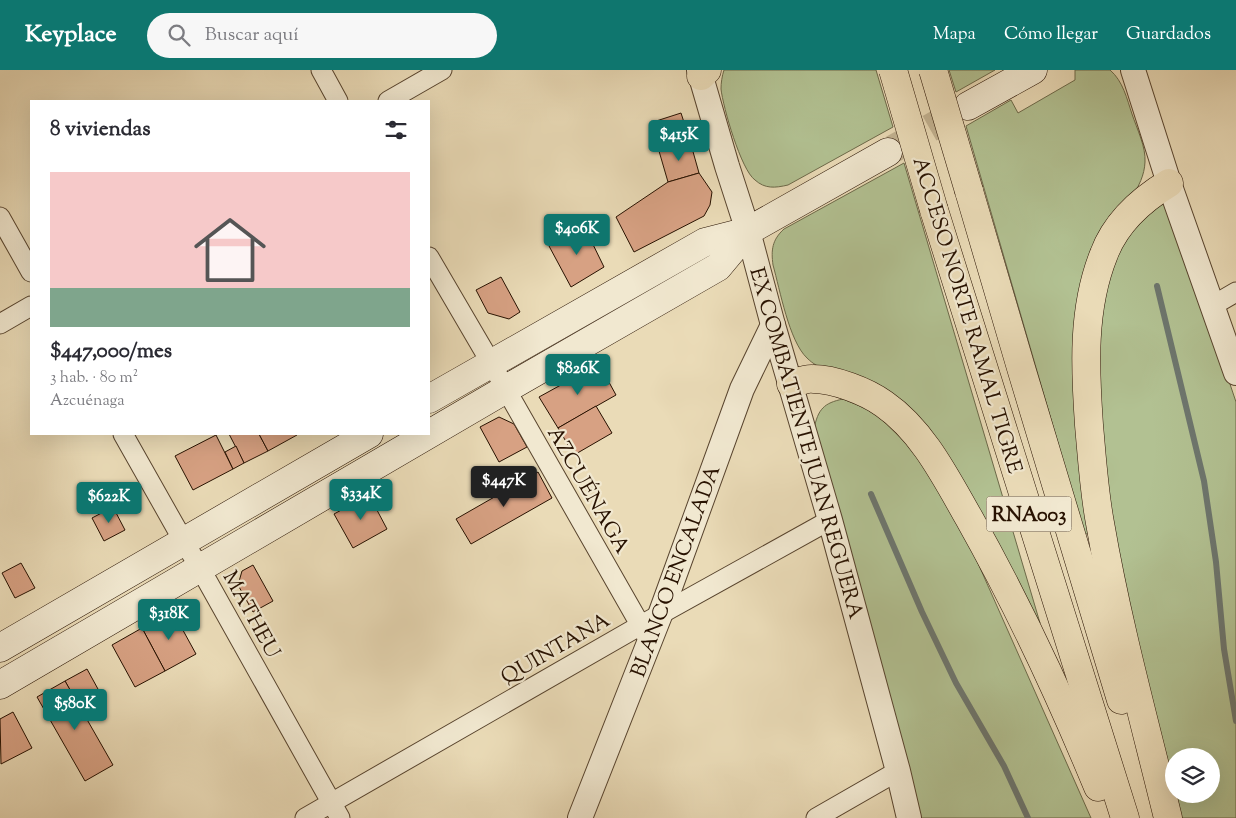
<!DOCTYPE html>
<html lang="es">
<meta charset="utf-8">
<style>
body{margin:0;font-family:"Sorts Mill Goudy",serif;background:#f7f7f7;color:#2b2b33;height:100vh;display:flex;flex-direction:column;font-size:19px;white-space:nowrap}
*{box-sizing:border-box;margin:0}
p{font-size:16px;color:#7c7c81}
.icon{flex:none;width:28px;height:28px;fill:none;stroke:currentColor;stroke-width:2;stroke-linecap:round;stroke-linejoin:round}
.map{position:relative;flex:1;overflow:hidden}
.side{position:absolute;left:30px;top:30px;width:400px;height:335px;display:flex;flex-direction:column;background:#fff;border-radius:0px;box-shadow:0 5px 20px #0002}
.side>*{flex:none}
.tools{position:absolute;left:1165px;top:678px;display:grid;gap:10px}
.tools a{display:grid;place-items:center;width:55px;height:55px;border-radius:50%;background:#fff;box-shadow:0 5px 20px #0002;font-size:25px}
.price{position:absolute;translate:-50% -42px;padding:0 11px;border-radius:5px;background:#0f766e;color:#fff;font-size:16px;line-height:32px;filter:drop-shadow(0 1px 2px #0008)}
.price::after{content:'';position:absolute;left:50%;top:30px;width:15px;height:11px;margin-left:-8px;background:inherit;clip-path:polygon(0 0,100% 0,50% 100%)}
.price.current{background:#222;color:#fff}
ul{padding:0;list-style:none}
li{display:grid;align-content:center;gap:10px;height:265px;padding:0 20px}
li+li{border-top:1px solid #e1e1e2}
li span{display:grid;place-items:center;height:155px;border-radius:0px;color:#555}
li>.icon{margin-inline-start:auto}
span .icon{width:90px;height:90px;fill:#fffc;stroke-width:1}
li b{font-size:21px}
h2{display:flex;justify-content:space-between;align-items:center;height:60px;padding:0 20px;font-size:21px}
header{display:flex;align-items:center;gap:30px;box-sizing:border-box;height:70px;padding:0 25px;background:#0f766e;color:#fff}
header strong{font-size:24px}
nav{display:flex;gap:28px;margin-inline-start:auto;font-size:18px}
.search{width:350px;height:45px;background:#f7f7f7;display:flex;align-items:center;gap:12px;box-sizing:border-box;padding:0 18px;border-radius:28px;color:#7c7c81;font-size:19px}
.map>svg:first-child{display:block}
.green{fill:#b2c192;stroke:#6c6949;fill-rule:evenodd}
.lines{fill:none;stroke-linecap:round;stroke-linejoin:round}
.stream{stroke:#6d766e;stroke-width:6}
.building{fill:#d7a183;stroke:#271100}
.secondary-tunnel{stroke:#c3b392;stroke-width:28;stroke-dasharray:28 14;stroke-linecap:butt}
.minor-casing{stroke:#58442e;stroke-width:21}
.tertiary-casing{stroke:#58442e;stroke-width:26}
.secondary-casing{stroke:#271100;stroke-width:29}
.motorway-casing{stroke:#271100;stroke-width:29}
.minor{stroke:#f1e8d0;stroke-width:19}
.tertiary{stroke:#f1e8d0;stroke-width:24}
.secondary{stroke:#f1e8d0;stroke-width:28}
.motorway{stroke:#eadbb7;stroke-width:28}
.motorway-bridge-casing{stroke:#271100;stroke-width:29;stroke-linecap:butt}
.motorway-bridge{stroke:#eadbb7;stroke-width:28}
.labels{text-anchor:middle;stroke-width:4.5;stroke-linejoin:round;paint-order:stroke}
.shield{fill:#f1e8d0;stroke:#64523e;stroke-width:1}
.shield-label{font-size:20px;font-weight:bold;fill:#271100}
.street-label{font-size:21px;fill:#271100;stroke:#f1e8d0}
</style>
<header>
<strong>Keyplace</strong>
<div class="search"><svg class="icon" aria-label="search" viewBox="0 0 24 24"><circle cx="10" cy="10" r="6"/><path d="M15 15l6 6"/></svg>Buscar aquí</div>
<nav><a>Mapa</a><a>Cómo llegar</a><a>Guardados</a></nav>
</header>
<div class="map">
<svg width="1236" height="748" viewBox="0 0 1236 748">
<rect width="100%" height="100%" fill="#eadbb7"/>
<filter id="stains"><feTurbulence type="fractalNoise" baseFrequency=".004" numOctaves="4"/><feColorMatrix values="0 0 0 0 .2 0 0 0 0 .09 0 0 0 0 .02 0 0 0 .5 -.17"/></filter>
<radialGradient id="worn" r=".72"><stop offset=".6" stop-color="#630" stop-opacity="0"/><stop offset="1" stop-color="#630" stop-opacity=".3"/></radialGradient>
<g class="green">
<path d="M724,0H876L893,57L788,115C775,118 765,119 755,110C741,100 723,37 721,19C721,13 722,6 724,0Z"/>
<path d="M949,0H995L956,22Z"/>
<path d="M1075,0H1110C1123,11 1127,29 1132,44C1137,59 1146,77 1145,92C1144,118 1122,139 1107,158L1089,463L1087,464L1084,463L966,56L1011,30L1018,43L1075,10Z"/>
<path d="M904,93L1040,553L953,404L826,300C819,297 813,294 807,288C789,271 780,220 773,195C771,180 772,170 784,159Z"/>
<path d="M1156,121L1173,144L1236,332V748H1176L1137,621L1086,279L1096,206ZM1174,686H1211V724H1174Z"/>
<path d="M843,329L874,342L904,371L920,390L957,446L1091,748H918L814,359C818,339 824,333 843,329Z"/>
</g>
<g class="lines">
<g class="stream">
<path d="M1157,216L1204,411L1216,492L1224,579L1236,651"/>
<path d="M871,424L922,542L956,613L1004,696L1028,748"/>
</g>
</g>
<g class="building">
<path d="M681,43L690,71L659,81L650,53Z"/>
<path d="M690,71L699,103L668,112L659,81Z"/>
<path d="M699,103L712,122L710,135L704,146L634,182L616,147L668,112Z"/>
<path d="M583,154L604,197L571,217L549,176Z"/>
<path d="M501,207L520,242L509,249L488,243L476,220Z"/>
<path d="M599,294L616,325L558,358L539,327Z"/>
<path d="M596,336L612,363L574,385L558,358Z"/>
<path d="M499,347L514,354L527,377L499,392L480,357Z"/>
<path d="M229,364H259L268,381L244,393Z"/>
<path d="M259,364H297V365L268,381Z"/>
<path d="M216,365L233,399L193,420L175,386Z"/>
<path d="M236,376L244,393L233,399L225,382Z"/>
<path d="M538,402L552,428L471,474L456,449Z"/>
<path d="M369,425L387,459L353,478L334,444Z"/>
<path d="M113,437L125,460L104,471L92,448Z"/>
<path d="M21,493L35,518L15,528L2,503Z"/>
<path d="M253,495L273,531L253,542L238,515L242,501Z"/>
<path d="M173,542L196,584L165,601L142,558Z"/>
<path d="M142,558L165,601L135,617L112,575Z"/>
<path d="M87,599L104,630L82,642L65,611Z"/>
<path d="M65,611L113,695L85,711L37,627Z"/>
<path d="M13,642L32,678L1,694L0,649Z"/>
</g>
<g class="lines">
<path class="secondary-tunnel" d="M893,79L967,37"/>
<defs>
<g id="minor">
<path d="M321,0L338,31"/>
<path d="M388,31L442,0"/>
<path d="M0,147L31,202"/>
<path d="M429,187L491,293L646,565"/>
<path d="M1212,236L1236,222"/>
<path d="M0,254L31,236"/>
<path d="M123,364L184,472L200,498L340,748"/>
<path d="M305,748L641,555L830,450"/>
<path d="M816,748L898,701"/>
</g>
<g id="tertiary">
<path d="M699,0L727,96L748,161L773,255L830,450L898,701L909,748"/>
<path d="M1133,0L1169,113L1236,303"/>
<path d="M580,748L660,545L742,319L773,255"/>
</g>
<g id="secondary">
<path d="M968,36L1033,0"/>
<path d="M429,329L705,172L748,161L888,82"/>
<path d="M0,578L369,364"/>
<path d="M0,615L506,319L718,197L748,161"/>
</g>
<g id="motorway">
<path d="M701,6L707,0"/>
<path d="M969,121L1021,298L1121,630"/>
<path d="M934,140L1125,748"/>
<path d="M791,314C798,312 806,308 813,309C834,309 866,321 884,334C923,361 946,408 969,448C1018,535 1060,625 1098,717"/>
<path d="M1168,748C1144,650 1117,552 1100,453C1094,421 1092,388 1089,355C1085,298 1082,238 1104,184C1116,152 1141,130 1169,113"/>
</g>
</defs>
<use href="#minor" class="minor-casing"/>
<use href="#tertiary" class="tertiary-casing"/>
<use href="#secondary" class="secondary-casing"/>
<use href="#motorway" class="motorway-casing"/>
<use href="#minor" class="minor"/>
<use href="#tertiary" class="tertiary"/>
<use href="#secondary" class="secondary"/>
<use href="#motorway" class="motorway"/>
<defs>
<g id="motorway-bridge">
<path d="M893,0L934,140"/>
<path d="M933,0L969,121"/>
</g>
</defs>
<use href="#motorway-bridge" class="motorway-bridge-casing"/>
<use href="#motorway-bridge" class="motorway-bridge"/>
</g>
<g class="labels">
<rect class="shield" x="986.5" y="426.5" width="85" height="35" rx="4"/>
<g class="shield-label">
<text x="1029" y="451">RNA003</text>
</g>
<g class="street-label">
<text transform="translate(968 245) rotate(73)" y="7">ACCESO NORTE RAMAL TIGRE</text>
<text transform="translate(807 373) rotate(74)" y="7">EX COMBATIENTE JUAN REGUERA</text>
<text transform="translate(589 420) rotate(60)" y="7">AZCUÉNAGA</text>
<text transform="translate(675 501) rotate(-70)" y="7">BLANCO ENCALADA</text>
<text transform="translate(252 544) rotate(61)" y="7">MATHEU</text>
<text transform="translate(555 578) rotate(-30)" y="7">QUINTANA</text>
</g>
</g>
<rect width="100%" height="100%" filter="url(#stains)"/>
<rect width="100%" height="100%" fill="url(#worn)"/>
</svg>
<div class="tools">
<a><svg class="icon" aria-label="layers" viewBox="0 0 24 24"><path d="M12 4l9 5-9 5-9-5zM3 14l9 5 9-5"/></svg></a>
</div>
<b class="price" style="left:679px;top:92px">$415K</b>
<b class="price" style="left:577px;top:186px">$406K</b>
<b class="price" style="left:578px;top:326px">$826K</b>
<b class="price current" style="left:504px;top:438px">$447K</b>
<b class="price" style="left:361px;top:451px">$334K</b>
<b class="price" style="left:109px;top:454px">$622K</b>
<b class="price" style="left:169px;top:571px">$318K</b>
<b class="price" style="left:75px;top:661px">$580K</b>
<section class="side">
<h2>8 viviendas<svg class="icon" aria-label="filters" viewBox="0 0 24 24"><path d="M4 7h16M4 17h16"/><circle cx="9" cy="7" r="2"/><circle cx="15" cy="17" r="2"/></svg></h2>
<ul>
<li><span style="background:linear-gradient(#f6c9c9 75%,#7fa58c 0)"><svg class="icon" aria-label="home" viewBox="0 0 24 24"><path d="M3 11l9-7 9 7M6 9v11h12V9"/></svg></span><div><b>$447,000/mes</b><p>3 hab. · 80 m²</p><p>Azcuénaga</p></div></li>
</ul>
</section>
</div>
